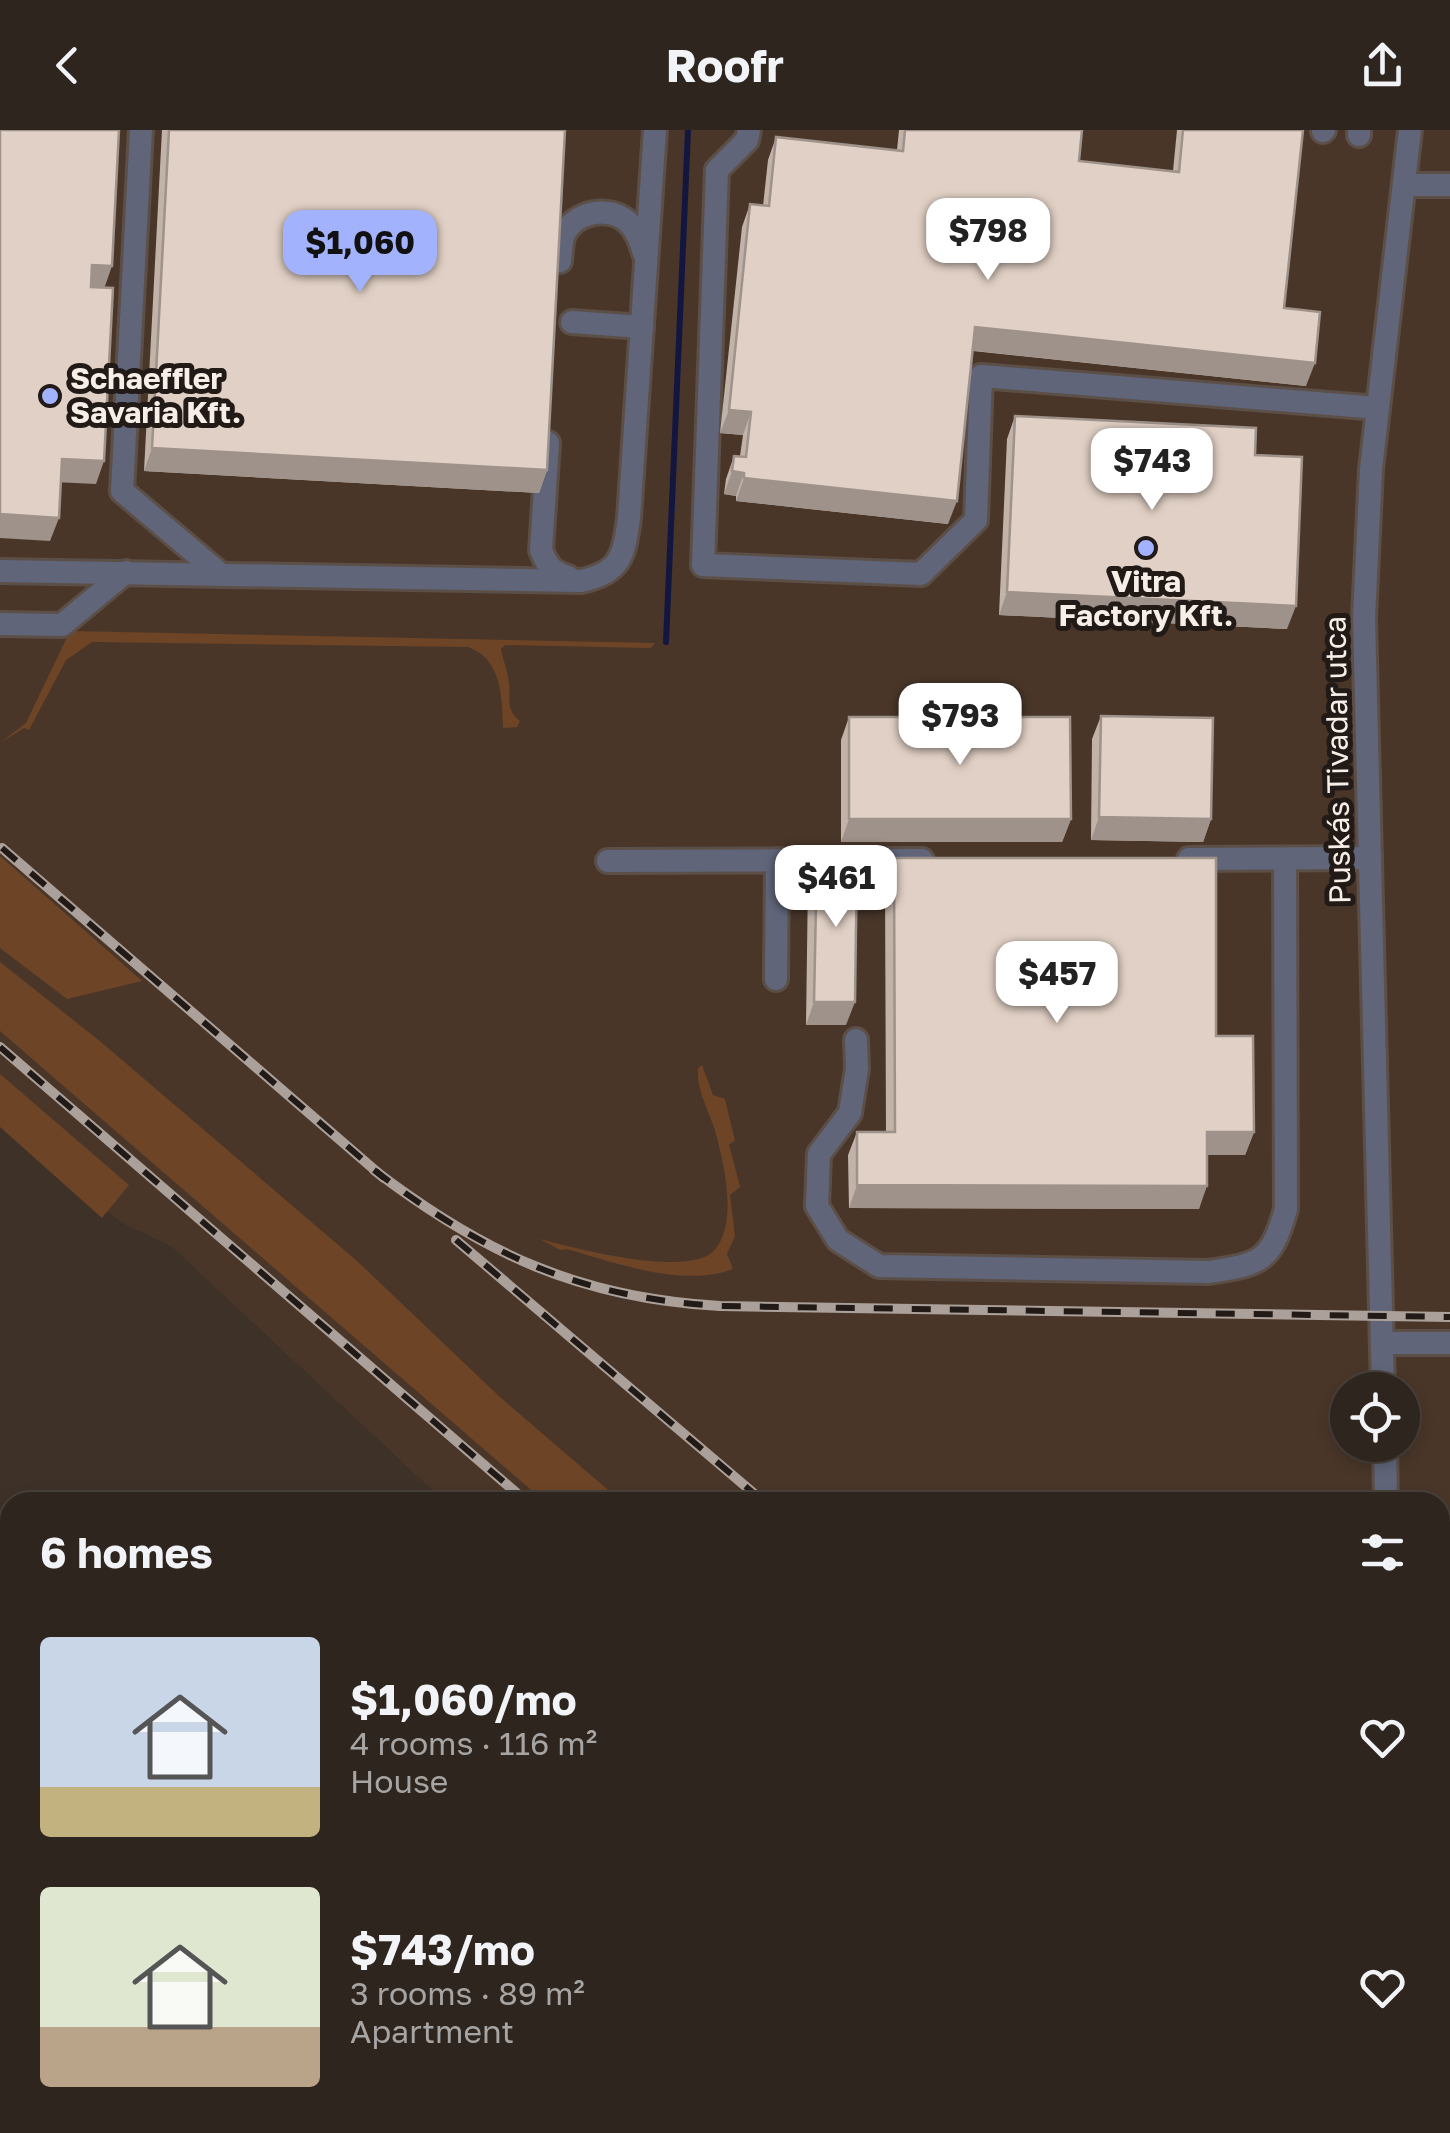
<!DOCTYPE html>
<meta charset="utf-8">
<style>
body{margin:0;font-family:"Golos Text",sans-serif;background:#362d27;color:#f1f3f6;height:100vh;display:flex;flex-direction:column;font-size:38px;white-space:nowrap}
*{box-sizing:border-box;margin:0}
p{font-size:32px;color:#a7a5a4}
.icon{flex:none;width:55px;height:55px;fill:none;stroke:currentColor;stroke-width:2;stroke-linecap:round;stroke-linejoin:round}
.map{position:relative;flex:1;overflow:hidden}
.sheet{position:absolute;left:0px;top:1362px;width:1450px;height:642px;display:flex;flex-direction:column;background:#2e251e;border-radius:30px 30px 0 0;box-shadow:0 5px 15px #0003,0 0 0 2px #49423c}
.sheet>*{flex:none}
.fabs{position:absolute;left:1330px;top:1242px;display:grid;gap:20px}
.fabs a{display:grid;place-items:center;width:90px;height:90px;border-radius:50%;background:#2e251e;box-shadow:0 5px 15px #0003,0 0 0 2px #49423c;font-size:50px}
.price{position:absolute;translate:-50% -85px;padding:0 22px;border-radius:20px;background:#fff;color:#222;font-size:32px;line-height:65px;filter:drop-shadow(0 2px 5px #0008)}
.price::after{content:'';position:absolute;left:50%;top:60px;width:30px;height:22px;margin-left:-15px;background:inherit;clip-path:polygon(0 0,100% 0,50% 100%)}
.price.selected{background:#a3b2fd;color:#111}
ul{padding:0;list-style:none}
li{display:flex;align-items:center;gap:30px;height:250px;padding:0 40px}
li span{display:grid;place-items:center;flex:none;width:280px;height:200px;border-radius:10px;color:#555}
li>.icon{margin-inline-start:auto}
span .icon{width:120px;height:120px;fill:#fffc;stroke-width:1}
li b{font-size:42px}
h2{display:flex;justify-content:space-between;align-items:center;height:120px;padding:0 40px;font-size:42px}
header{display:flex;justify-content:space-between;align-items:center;height:130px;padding:0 40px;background:#2e251e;font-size:45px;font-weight:700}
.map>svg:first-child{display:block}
.built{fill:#493629;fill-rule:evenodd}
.green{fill:#6e4426}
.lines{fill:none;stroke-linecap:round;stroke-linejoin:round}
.stream{stroke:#13173f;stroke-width:6}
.minor-casing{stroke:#5c4f47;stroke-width:28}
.major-casing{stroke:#5c4f47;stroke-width:32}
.path{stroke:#8a7f77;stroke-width:4;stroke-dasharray:8 8;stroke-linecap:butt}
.minor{stroke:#60657a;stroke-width:22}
.major{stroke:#8a94bf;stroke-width:28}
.rail-casing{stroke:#aca19a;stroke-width:10}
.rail{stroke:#211a16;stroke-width:6;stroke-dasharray:19;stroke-linecap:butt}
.wall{fill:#c2b3a9}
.shaded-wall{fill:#9e928a}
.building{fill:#e1d0c5;stroke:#9e928a;stroke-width:2.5}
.poi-dot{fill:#a3b2fd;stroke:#211a16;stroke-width:4}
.labels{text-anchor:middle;stroke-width:10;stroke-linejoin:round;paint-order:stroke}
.poi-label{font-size:30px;font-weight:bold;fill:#f7eee8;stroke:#211a16;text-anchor:start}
.street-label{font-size:30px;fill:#f7eee8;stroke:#211a16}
</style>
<header><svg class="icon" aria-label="back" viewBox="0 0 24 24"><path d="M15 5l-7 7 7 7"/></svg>Roofr<svg class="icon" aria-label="share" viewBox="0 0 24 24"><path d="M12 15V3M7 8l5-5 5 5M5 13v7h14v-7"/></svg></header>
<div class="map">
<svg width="1450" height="2003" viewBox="0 0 1450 2003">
<rect width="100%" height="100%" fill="#3e3128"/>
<path class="built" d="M0,0H1450V2003H1188L1178,1995H1440V1372H445L171,1116L122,1093L0,994ZM1348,1260H1402V1315H1348Z"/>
<g class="green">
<path d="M70,501L655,513L651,518L505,515L501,519C503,530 508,542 509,553C511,570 505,579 520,591L517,597L503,598C502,567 502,529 468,517L92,512L66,530L29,600L24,598L0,613L26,593Z"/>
<path d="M0,726L142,851L67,869L0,818Z"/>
<path d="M0,832L101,912L357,1131L501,1268L622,1372H545L60,953L0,901Z"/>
<path d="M702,935L713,965L725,969L735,1011L729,1014L740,1057L730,1065L735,1106L727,1124L733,1139C683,1158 616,1133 567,1119L560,1120L540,1109C575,1118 695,1151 717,1117C737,1088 724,1035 716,1004C710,982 696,961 698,938Z"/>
<path d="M0,944L129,1055L102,1088L0,997Z"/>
</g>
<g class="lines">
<path class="stream" d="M666,512L688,0"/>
<defs>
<g id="minor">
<path d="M141,0L122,361L219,443"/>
<path d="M749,0L747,10L717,40L703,435L921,444L976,390L981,246L1378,278"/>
<path d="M1323,1L1324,0"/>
<path d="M1359,5V0"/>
<path d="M1404,55H1450"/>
<path d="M560,131C561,124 561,114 563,107C573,81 611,74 630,94C637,102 641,112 644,123"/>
<path d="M572,192L642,197"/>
<path d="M548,313L541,420C547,436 552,442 568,447"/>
<path d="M0,441L581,451C621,443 624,425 629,388L655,0"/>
<path d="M0,494L62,495L126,442"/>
<path d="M1189,729L1370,728"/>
<path d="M608,731L922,730"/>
<path d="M776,849L777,730"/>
<path d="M856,910L857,939L850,983L819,1024L817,1076L838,1110L879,1136L1209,1142C1261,1134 1271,1132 1286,1079L1285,729"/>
<path d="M1382,1213H1450"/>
<path d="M1383,1260L1364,488L1371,339L1410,0"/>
<path d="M1385,1315L1386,1372"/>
<path d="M1440,1515H1450"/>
<path d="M1440,1944L1450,1948"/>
<path d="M1434,1995L1435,2003"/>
</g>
<g id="major">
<path d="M0,1800L10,1809"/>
<path d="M180,1995L186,2003"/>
</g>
</defs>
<use href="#minor" class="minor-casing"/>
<use href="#major" class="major-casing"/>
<path class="path" d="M1383,2003L1386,1995"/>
<use href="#minor" class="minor"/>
<use href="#major" class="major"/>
<defs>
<g id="rail">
<path d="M2,718L384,1048"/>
<path d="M0,917L527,1372"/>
<path d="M374,1040C484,1124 580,1168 720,1176L1450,1187"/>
<path d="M456,1110L764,1372"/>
<path d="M1440,1976L1450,1982"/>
<path d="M1236,1995L1245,2003"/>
</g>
</defs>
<use href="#rail" class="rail-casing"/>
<use href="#rail" class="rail"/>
</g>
<g class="wall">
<path d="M162,0H565L547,340L539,363L144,341Z"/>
<path d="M899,0H1082L1079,31L1173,41L1177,0H1303L1284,178L1306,256L973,221L948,394L736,371V366L724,364L726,349L734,326H740L743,305L720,303L742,97L750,74L763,76L768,30L776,7L897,20Z"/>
<path d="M1015,286L1255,325L1287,499L999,485L1007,309Z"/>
<path d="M1101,586L1211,689L1203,712L1091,710L1092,609Z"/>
<path d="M849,587L1071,689L1062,712H841V610Z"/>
<path d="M817,726L846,895H806L808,749Z"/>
<path d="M894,728L1216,906L1254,1002L1245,1025H1207L1199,1079L849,1078L848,1025L857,1002H886L885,751Z"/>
</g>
<g class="shaded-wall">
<path d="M92,135L112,136L104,159L84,158Z"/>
<path d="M975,197L1315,233L1306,256L967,220Z"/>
<path d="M729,280L751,282L743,305L720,303Z"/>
<path d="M152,318L547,340L539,363L144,341Z"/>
<path d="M62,329L104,331L96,354L54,352Z"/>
<path d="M732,341L744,343L736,366L724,364Z"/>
<path d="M744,348L957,371L948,394L736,371Z"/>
<path d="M0,384L59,388L50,411L0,408Z"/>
<path d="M1007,462L1296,476L1287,499L999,485Z"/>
<path d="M1099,687L1211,689L1203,712L1091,710Z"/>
<path d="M849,689H1071L1062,712H841Z"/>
<path d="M814,872H855L846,895H806Z"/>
<path d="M1207,1002H1254L1245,1025H1198Z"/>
<path d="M857,1055L1207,1056L1199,1079L849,1078Z"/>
</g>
<g class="building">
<path d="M0,0H119L112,136L92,135L91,157L113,158L104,331L62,329L59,388L0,384Z"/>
<path d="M169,0H565L547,340L152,318Z"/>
<path d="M905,0H1082L1079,31L1179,42L1183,0H1303L1284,178L1320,182L1315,233L975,197L957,371L744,348V343L732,341L734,326L746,327L751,282L729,280L750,74L769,76L776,7L903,21Z"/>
<path d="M1015,286L1256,298L1255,325L1302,327L1296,476L1007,462Z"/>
<path d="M1101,586L1213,588L1211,689L1099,687Z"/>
<path d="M849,587H1070L1071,689H849Z"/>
<path d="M817,726L857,727L855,872H814Z"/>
<path d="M894,728H1216V906H1253L1254,1002H1207V1056L857,1055V1002H895Z"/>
</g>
<g class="poi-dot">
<circle cx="50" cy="266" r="10"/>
<circle cx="1146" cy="418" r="10"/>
</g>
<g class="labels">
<g class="poi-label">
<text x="70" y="259">Schaeffler<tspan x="70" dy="34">Savaria Kft.</tspan></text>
<text x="1146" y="462" text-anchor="middle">Vitra<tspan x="1146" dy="34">Factory Kft.</tspan></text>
</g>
<g class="street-label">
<text transform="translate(1338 630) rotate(-91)" y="10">Puskás Tivadar utca</text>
</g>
</g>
</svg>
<div class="fabs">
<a><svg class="icon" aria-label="locate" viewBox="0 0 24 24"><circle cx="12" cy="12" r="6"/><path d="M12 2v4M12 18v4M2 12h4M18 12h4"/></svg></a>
</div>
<b class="price" style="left:988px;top:153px">$798</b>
<b class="price selected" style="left:360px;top:165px">$1,060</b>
<b class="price" style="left:1152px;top:383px">$743</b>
<b class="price" style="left:960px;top:638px">$793</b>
<b class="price" style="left:836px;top:800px">$461</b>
<b class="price" style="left:1057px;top:896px">$457</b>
<section class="sheet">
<h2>6 homes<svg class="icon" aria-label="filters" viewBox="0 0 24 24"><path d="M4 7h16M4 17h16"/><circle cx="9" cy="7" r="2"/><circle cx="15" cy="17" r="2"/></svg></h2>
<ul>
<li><span style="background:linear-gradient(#c9d6e8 75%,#c2b280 0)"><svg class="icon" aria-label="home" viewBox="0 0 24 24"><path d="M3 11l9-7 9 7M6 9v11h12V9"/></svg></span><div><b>$1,060/mo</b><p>4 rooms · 116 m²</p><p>House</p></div><svg class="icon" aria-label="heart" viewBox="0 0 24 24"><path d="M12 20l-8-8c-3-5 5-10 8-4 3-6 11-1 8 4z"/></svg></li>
<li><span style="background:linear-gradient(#dfe7d0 70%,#b9a48a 0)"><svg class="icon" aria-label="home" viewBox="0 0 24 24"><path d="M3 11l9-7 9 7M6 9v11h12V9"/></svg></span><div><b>$743/mo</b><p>3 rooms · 89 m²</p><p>Apartment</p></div><svg class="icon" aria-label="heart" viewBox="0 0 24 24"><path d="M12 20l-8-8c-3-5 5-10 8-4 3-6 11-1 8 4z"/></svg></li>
</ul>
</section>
</div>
